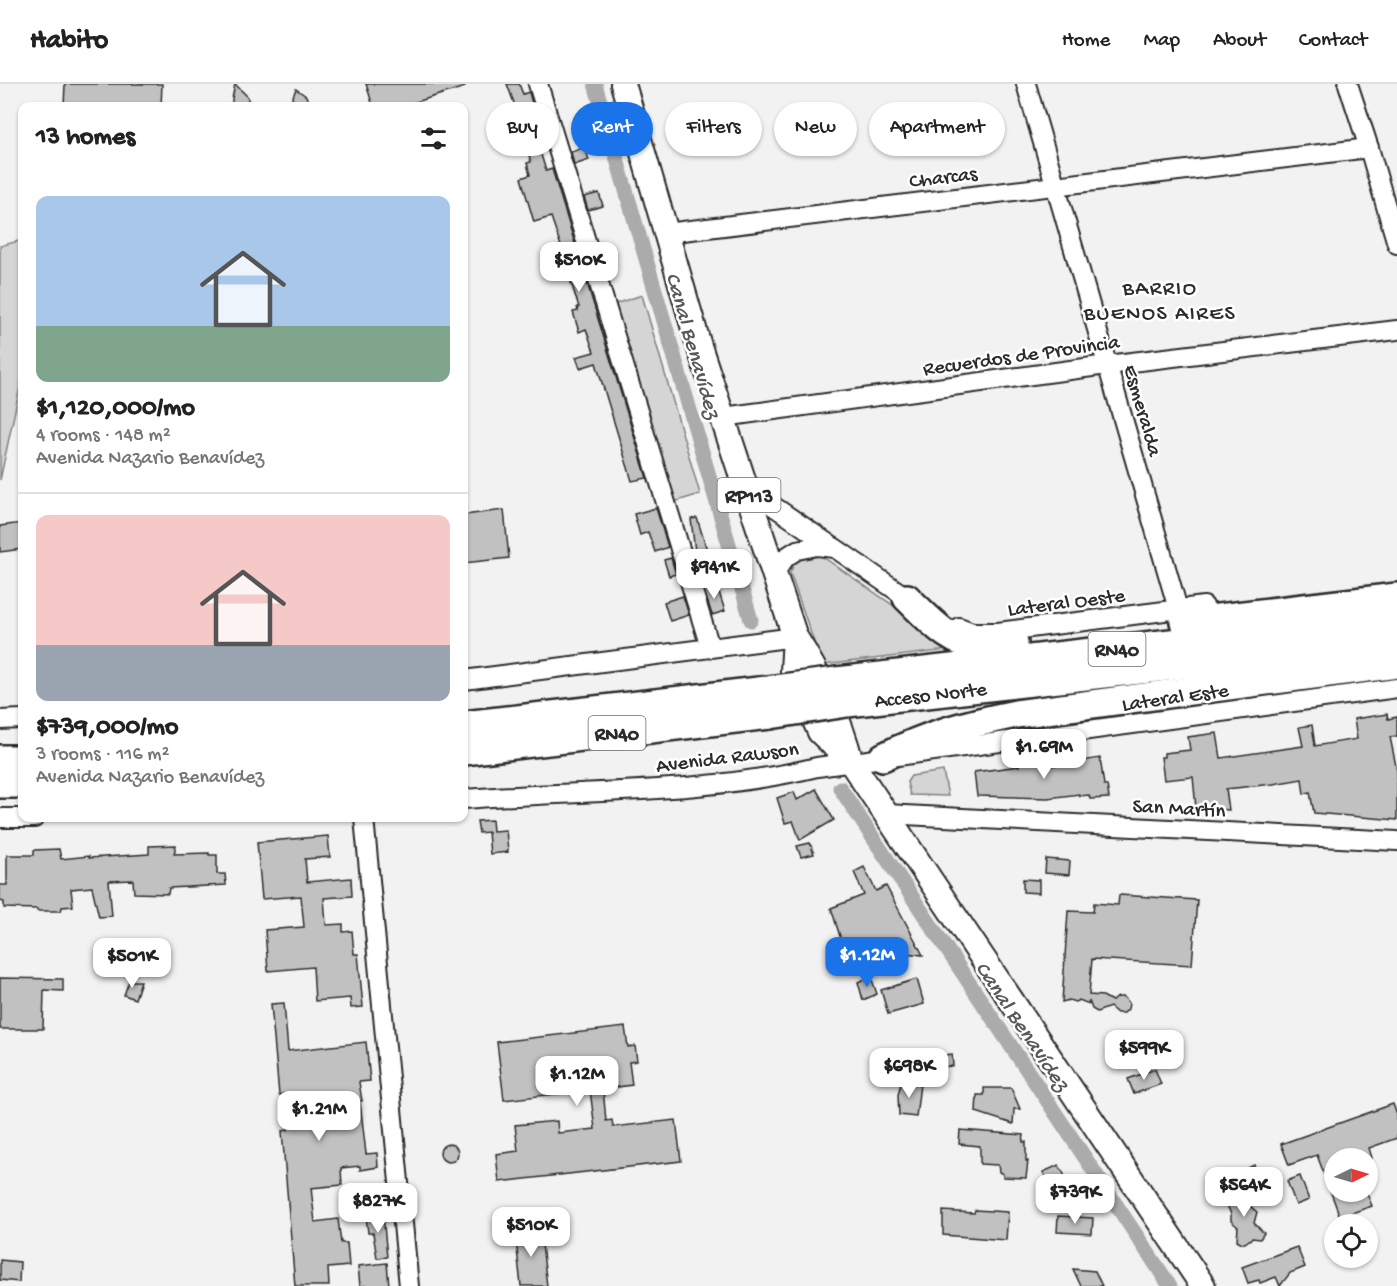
<!DOCTYPE html>
<meta charset="utf-8">
<style>
body{margin:0;font-family:"Gochi Hand",sans-serif;background:#f2f2f2;color:#222;height:100vh;display:flex;flex-direction:column;font-size:22px;white-space:nowrap}
*{box-sizing:border-box;margin:0}
p{font-size:20px;color:#767676}
.icon{flex:none;width:33px;height:33px;fill:none;stroke:currentColor;stroke-width:2;stroke-linecap:round;stroke-linejoin:round}
.map{position:relative;flex:1;overflow:hidden}
.panel{position:absolute;left:18px;top:18px;width:450px;height:720px;display:flex;flex-direction:column;background:#fff;border-radius:12px;box-shadow:0 2px 4px #0004}
.panel>*{flex:none}
.hud{position:absolute;left:486px;top:18px;width:570px;height:54px;display:flex;gap:12px}
.needle{width:39px;rotate:85deg}
.fabs{position:absolute;left:1324px;top:1064px;display:grid;gap:12px}
.fabs a{display:grid;place-items:center;width:54px;height:54px;border-radius:50%;background:#fff;box-shadow:0 2px 4px #0004;font-size:30px}
.price{position:absolute;translate:-50% -51px;padding:0 14px;border-radius:12px;background:#fff;color:#222;font-size:20px;line-height:39px;filter:drop-shadow(0 2px 3px #0008)}
.price::after{content:'';position:absolute;left:50%;top:36px;width:18px;height:14px;margin-left:-9px;background:inherit;clip-path:polygon(0 0,100% 0,50% 100%)}
.price.on{background:#1a73e8;color:#fff}
ul{padding:0;list-style:none}
li{display:grid;align-content:center;gap:12px;height:318px;padding:0 18px}
li+li{border-top:2px solid #e0e0e0}
li span{display:grid;place-items:center;height:186px;border-radius:12px;color:#555}
li>.icon{margin-inline-start:auto}
span .icon{width:108px;height:108px;fill:#fffc;stroke-width:1}
li b{font-size:26px}
h2{display:flex;justify-content:space-between;align-items:center;height:72px;padding:0 18px;font-size:26px}
.pill{padding:0 21px;border-radius:27px;background:#fff;box-shadow:0 2px 4px #0004;font-size:21px;line-height:54px}
.pill.on{background:#1a73e8;color:#fff}
header{display:flex;align-items:center;gap:36px;box-sizing:border-box;height:84px;padding:0 30px;background:#fff;border-bottom:2px solid #e0e0e0}
header strong{font-size:28px}
nav{display:flex;gap:33px;margin-inline-start:auto;font-size:21px}
.map>svg:first-child{display:block}
.green{fill:#d5d5d5;stroke:#808080;stroke-width:1.5}
.lines{fill:none;stroke-linecap:round;stroke-linejoin:round}
.canal{stroke:#ababab;stroke-width:15}
.building{fill:#c1c1c1;stroke:#2b2b2b;stroke-width:1.5}
.minor-casing{stroke:#2b2b2b;stroke-width:22}
.major-casing{stroke:#2b2b2b;stroke-width:28}
.highway-casing{stroke:#2b2b2b;stroke-width:32}
.minor{stroke:#fff;stroke-width:18}
.major{stroke:#fff;stroke-width:24}
.highway{stroke:#fff;stroke-width:27}
.highway-bridge-casing{stroke:#2b2b2b;stroke-width:32;stroke-linecap:butt}
.highway-bridge{stroke:#fff;stroke-width:27}
.labels{text-anchor:middle;stroke-width:5;stroke-linejoin:round;paint-order:stroke}
.shield{fill:#fff;stroke:#6b6b6b;stroke-width:1.5}
.shield-label{font-size:20px;font-weight:bold;fill:#2b2b2b}
.street-label{font-size:21px;fill:#2b2b2b;stroke:#fff}
.neighbourhood-label{font-size:22px;letter-spacing:1.5px;fill:#2b2b2b;stroke:#fff}
.water-label{font-size:22px;font-style:italic;fill:#585858;stroke:#fff}
</style>
<header>
<strong>Habito</strong>
<nav><a>Home</a><a>Map</a><a>About</a><a>Contact</a></nav>
</header>
<div class="map">
<svg width="1397" height="1202" viewBox="0 0 1397 1202">
<rect width="100%" height="100%" fill="#f2f2f2"/>
<filter id="ink" filterUnits="userSpaceOnUse"><feTurbulence type="fractalNoise" baseFrequency=".0167" numOctaves="2"/><feDisplacementMap in="SourceGraphic" scale="12" xChannelSelector="R" yChannelSelector="G"/><feConvolveMatrix kernelMatrix="1 2 1 2 8 2 1 2 1" color-interpolation-filters="sRGB"/></filter>
<g filter="url(#ink)">
<g class="green">
<path d="M22,156V294L0,396V162Z"/>
<path d="M642,211L700,410L674,418L615,220Z"/>
<path d="M803,470L820,471L916,537L965,564L822,581L790,489L795,478Z"/>
<path d="M943,687L948,712L910,711L907,698L911,692Z"/>
</g>
<g class="lines">
<g class="canal">
<path d="M595,0L751,536"/>
<path d="M840,704L1170,1202"/>
</g>
</g>
<g class="building">
<path d="M65,0H162L161,22H64Z"/>
<path d="M235,0L248,13V22H232V15Z"/>
<path d="M366,0H464L465,3L403,22H373Z"/>
<path d="M507,0H519L523,10L529,8L533,23L517,27Z"/>
<path d="M296,5L306,12L310,22H289Z"/>
<path d="M533,45L535,50L541,48L545,62L539,64L546,87L552,85L647,394L632,397L596,279L580,284L576,273L594,268L586,245L579,248L573,228L578,227L577,223H579L564,177L556,179L551,165L561,162L551,133L534,138L521,94L530,91L527,79L531,78L522,48Z"/>
<path d="M585,63L589,76L574,81L571,68Z"/>
<path d="M599,109L603,122L588,126L584,113Z"/>
<path d="M656,424L668,463L655,468L648,448L640,451L634,430Z"/>
<path d="M504,426L509,474L464,479V431Z"/>
<path d="M697,434L711,479L697,483L693,468L695,467L691,435Z"/>
<path d="M22,439V465L0,468V442Z"/>
<path d="M671,474L676,490L669,492L664,476Z"/>
<path d="M717,502L725,527L712,531L704,506Z"/>
<path d="M683,512L689,531L670,537L664,518Z"/>
<path d="M1387,630L1388,635L1397,633V652L1390,653L1397,687V736L1314,729L1310,708L1304,710L1302,695L1273,700L1226,705L1229,726L1196,724L1193,693L1164,696L1161,673H1164V669L1190,666L1188,653L1217,649L1221,674L1303,662L1299,643L1312,641L1315,662L1357,655L1354,635Z"/>
<path d="M1049,673V682L1100,674L1104,701H1107L1109,714L1090,715L1089,711L1079,712V710L1048,714L977,712L974,688L1019,682L1018,677Z"/>
<path d="M816,705L834,736L800,756L793,737L785,739L777,714L794,708L797,716Z"/>
<path d="M492,736L493,747L506,746L508,768L490,770L488,748L479,749L477,737Z"/>
<path d="M328,752L330,773L305,775L307,798L351,794L352,812L324,814L326,841L343,840V848L352,847L354,870H358L363,923L351,924L350,914L315,917L313,883L268,887L265,846L304,843L301,812L262,815L257,758Z"/>
<path d="M810,759L814,770L801,773L797,762Z"/>
<path d="M176,761L174,770L209,769V771H217V790H225L226,801L169,804L168,810L134,809L133,796L109,797L112,832L99,833L92,803L71,805L73,822L62,823L61,827H37V825L4,824V818L0,817V801H7V771H34V766L59,765L61,775L89,772V774L149,770V762Z"/>
<path d="M1046,775L1070,777L1069,791L1045,789Z"/>
<path d="M864,783L876,807L886,802L923,871L905,869L902,863L891,868L844,865L831,824L864,811L854,788Z"/>
<path d="M1023,795L1039,796V809L1023,808Z"/>
<path d="M1119,811L1197,816L1192,881L1092,875L1089,911L1103,912L1112,917L1118,913H1124L1129,919L1128,925L1124,929H1117L1110,923L1097,928L1092,925L1089,917V920L1079,916L1075,918L1069,916L1062,918L1068,827L1093,828L1094,819L1118,821Z"/>
<path d="M871,893L877,910L863,916L858,898Z"/>
<path d="M0,894L63,895V907L44,906L43,945H0Z"/>
<path d="M917,895L924,920L888,930L881,906Z"/>
<path d="M129,897H141L135,915L124,911Z"/>
<path d="M284,919L288,967L366,958L370,997L359,998L362,1017H360L366,1070L377,1069L378,1083L360,1086V1082L341,1084L342,1101L311,1104L315,1138L338,1135L341,1159H347L349,1182L328,1184L329,1202H295L282,1047L288,1046L284,1010L279,1011L271,920Z"/>
<path d="M625,943L628,963L635,962L637,977L629,978L632,1001L603,1005L606,1037L612,1036L613,1043L676,1036L681,1077L499,1098L496,1070L518,1067L515,1041L557,1037L558,1049L595,1045L590,1006L504,1016L497,958Z"/>
<path d="M952,970L953,982L939,983L937,972Z"/>
<path d="M1155,985L1161,1000L1134,1010L1128,995Z"/>
<path d="M901,999L920,1000L916,1033L899,1031L898,1011Z"/>
<path d="M984,1004H1011L1020,1025H1014L1013,1040L976,1028L977,1011H984Z"/>
<path d="M1393,1020L1397,1031V1054L1369,1064L1372,1074H1335V1107H1366L1372,1122L1340,1133L1317,1071L1289,1081L1281,1060Z"/>
<path d="M960,1046L1024,1051L1023,1058H1026V1077H1028L1026,1094L1003,1093V1090L999,1088L998,1081L980,1080V1062L959,1060Z"/>
<circle cx="449" cy="1069" r="9"/>
<path d="M1059,1081L1069,1100L1054,1107L1043,1088Z"/>
<path d="M1254,1081L1262,1099L1240,1109L1232,1092Z"/>
<path d="M1300,1092L1309,1116L1296,1121L1287,1097Z"/>
<path d="M1249,1109L1251,1123L1257,1128L1254,1139L1264,1149L1260,1155L1252,1154L1245,1159H1242L1237,1156L1238,1143L1231,1137V1130L1226,1119L1228,1115Z"/>
<path d="M975,1126L1008,1128L1006,1156L943,1151V1127L974,1129Z"/>
<path d="M383,1131L387,1173L377,1174L373,1149H368L366,1132Z"/>
<path d="M1058,1132L1093,1134L1092,1150L1057,1148Z"/>
<path d="M540,1144L547,1202H521L515,1147Z"/>
<path d="M1297,1163L1305,1183L1290,1189L1280,1202L1276,1193L1260,1199L1259,1196L1248,1199L1242,1183Z"/>
<path d="M0,1176L20,1178L19,1198L0,1196Z"/>
<path d="M387,1179L389,1202H360L358,1182Z"/>
<path d="M1073,1185L1095,1187L1102,1202H1081Z"/>
</g>
<g class="lines">
<defs>
<g id="minor">
<path d="M538,0L710,563"/>
<path d="M1026,0L1178,525"/>
<path d="M1348,0L1369,64L1397,160"/>
<path d="M666,149L1369,64"/>
<path d="M723,333L1107,281L1397,246"/>
<path d="M747,404L833,463"/>
<path d="M774,489L786,473L797,466L817,462L835,464L916,520"/>
<path d="M959,543L972,548H998L1204,522"/>
<path d="M464,596L795,553"/>
<path d="M0,636L22,635"/>
<path d="M464,715C581,706 702,711 817,683L1397,604"/>
<path d="M886,730L1397,757"/>
<path d="M0,734H34"/>
<path d="M364,734L409,1202"/>
</g>
<g id="major">
<path d="M623,0L699,262L795,553C820,592 839,633 851,678"/>
<path d="M795,553L793,587L820,648L851,678L1203,1202"/>
</g>
<g id="highway">
<path d="M907,514C927,533 951,562 981,562C992,562 1004,560 1014,559"/>
<path d="M1184,538L1397,513"/>
<path d="M837,597L1397,533"/>
<path id="s1" d="M847,619L1397,557"/>
<path d="M464,641L759,607"/>
<path d="M464,667L770,631"/>
<path d="M883,673C929,650 966,640 1016,630L1397,580"/>
<path d="M0,675H22"/>
<path d="M0,700H22"/>
</g>
</defs>
<use href="#minor" class="minor-casing"/>
<use href="#major" class="major-casing"/>
<use href="#highway" class="highway-casing"/>
<use href="#minor" class="minor"/>
<use href="#major" class="major"/>
<use href="#highway" class="highway"/>
<defs>
<g id="highway-bridge">
<path d="M759,607L837,597"/>
<path d="M770,631L847,619"/>
</g>
</defs>
<use href="#highway-bridge" class="highway-bridge-casing"/>
<use href="#highway-bridge" class="highway-bridge"/>
</g>
</g>
<g class="labels">
<g class="shield">
<rect x="717.5" y="394" width="63" height="34" rx="4.5"/>
<rect x="1088.5" y="548" width="57" height="34" rx="4.5"/>
<rect x="588.5" y="632" width="57" height="34" rx="4.5"/>
</g>
<g class="shield-label">
<text x="749" y="418">RP113</text>
<text x="1117" y="572">RN40</text>
<text x="617" y="656">RN40</text>
</g>
<g class="street-label">
<text transform="translate(943 92) rotate(-7)" y="7">Charcas</text>
<text transform="translate(1021 270) rotate(-8)" y="7">Recuerdos de Provincia</text>
<text transform="translate(1144 326) rotate(74)" y="7">Esmeralda</text>
<text transform="translate(1066 517) rotate(-7)" y="7">Lateral Oeste</text>
<text dy="7" stroke="none"><textPath href="#s1" startOffset="84">Acceso Norte</textPath></text>
<text transform="translate(1175 612) rotate(-8)" y="7">Lateral Este</text>
<text transform="translate(727 672) rotate(-7)" y="7">Avenida Rawson</text>
<text transform="translate(1179 723) rotate(3)" y="7">San Martín</text>
</g>
<g class="neighbourhood-label">
<text x="1160" y="210">BARRIO<tspan x="1160" dy="25">BUENOS AIRES</tspan></text>
</g>
<g class="water-label">
<text transform="translate(695 261) rotate(74)" y="8">Canal Benavídez</text>
<text transform="translate(1024 941) rotate(56)" y="8">Canal Benavídez</text>
</g>
</g>
</svg>
<div class="fabs">
<a><svg class="needle" viewBox="-14 -14 28 28"><path d="M0-13l5 13h-10z" fill="#e53935"/><path d="M0 13l5-13h-10z" fill="#767676"/></svg></a>
<a><svg class="icon" aria-label="locate" viewBox="0 0 24 24"><circle cx="12" cy="12" r="6"/><path d="M12 2v4M12 18v4M2 12h4M18 12h4"/></svg></a>
</div>
<b class="price" style="left:579px;top:209px">$510K</b>
<b class="price" style="left:714px;top:516px">$941K</b>
<b class="price" style="left:1044px;top:696px">$1.69M</b>
<b class="price on" style="left:867px;top:904px">$1.12M</b>
<b class="price" style="left:132px;top:905px">$501K</b>
<b class="price" style="left:1144px;top:997px">$599K</b>
<b class="price" style="left:909px;top:1015px">$698K</b>
<b class="price" style="left:577px;top:1023px">$1.12M</b>
<b class="price" style="left:319px;top:1058px">$1.21M</b>
<b class="price" style="left:1244px;top:1134px">$564K</b>
<b class="price" style="left:1075px;top:1141px">$739K</b>
<b class="price" style="left:378px;top:1150px">$827K</b>
<b class="price" style="left:531px;top:1174px">$510K</b>
<div class="hud">
<a class="pill">Buy</a>
<a class="pill on">Rent</a>
<a class="pill">Filters</a>
<a class="pill">New</a>
<a class="pill">Apartment</a>
</div>
<section class="panel">
<h2>13 homes<svg class="icon" aria-label="filters" viewBox="0 0 24 24"><path d="M4 7h16M4 17h16"/><circle cx="9" cy="7" r="2"/><circle cx="15" cy="17" r="2"/></svg></h2>
<ul>
<li><span style="background:linear-gradient(#a9c7e8 70%,#7fa58c 0)"><svg class="icon" aria-label="home" viewBox="0 0 24 24"><path d="M3 11l9-7 9 7M6 9v11h12V9"/></svg></span><div><b>$1,120,000/mo</b><p>4 rooms · 148 m²</p><p>Avenida Nazario Benavídez</p></div></li>
<li><span style="background:linear-gradient(#f6c9c9 70%,#9aa5b1 0)"><svg class="icon" aria-label="home" viewBox="0 0 24 24"><path d="M3 11l9-7 9 7M6 9v11h12V9"/></svg></span><div><b>$739,000/mo</b><p>3 rooms · 116 m²</p><p>Avenida Nazario Benavídez</p></div></li>
</ul>
</section>
</div>
